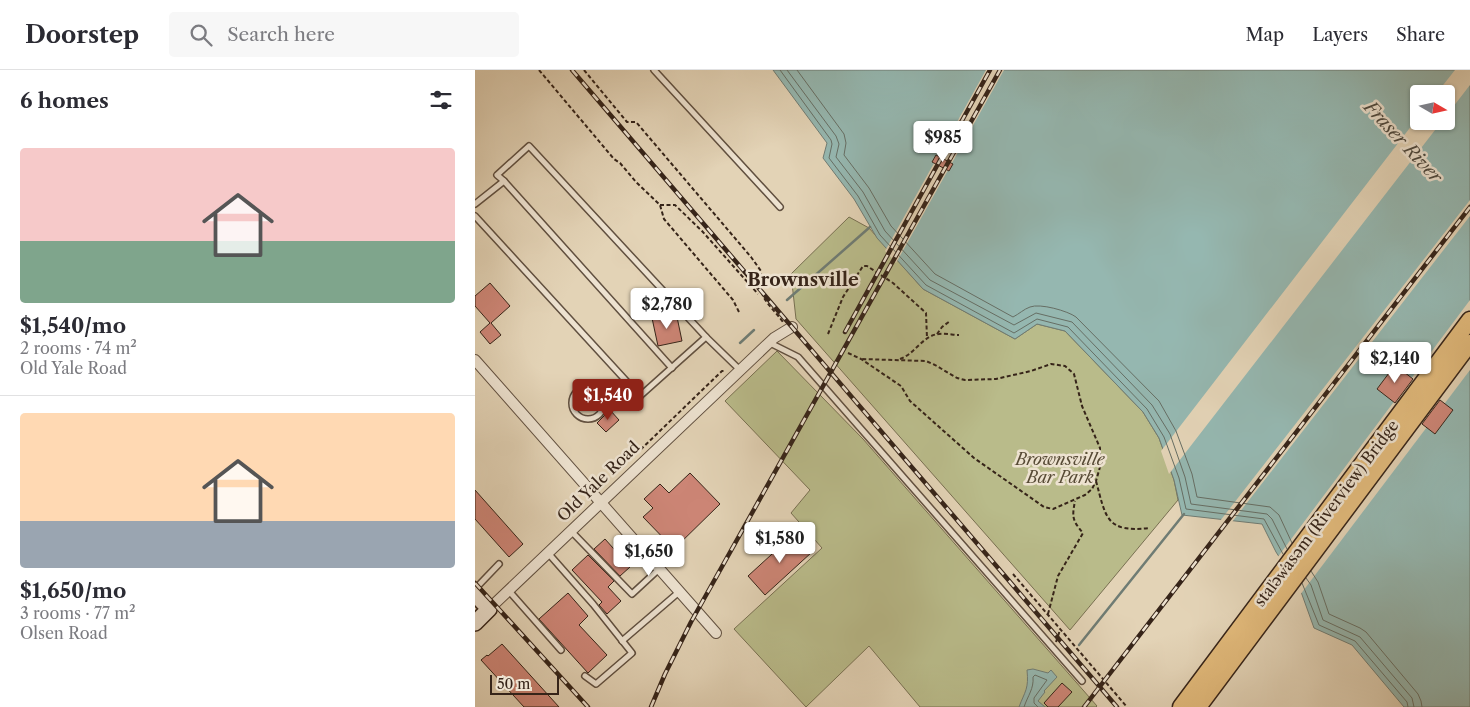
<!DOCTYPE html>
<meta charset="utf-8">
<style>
body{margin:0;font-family:"Libre Caslon Text",serif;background:#f7f7f7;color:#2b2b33;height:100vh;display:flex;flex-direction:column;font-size:19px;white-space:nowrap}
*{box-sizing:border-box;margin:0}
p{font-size:16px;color:#7c7c81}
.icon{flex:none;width:28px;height:28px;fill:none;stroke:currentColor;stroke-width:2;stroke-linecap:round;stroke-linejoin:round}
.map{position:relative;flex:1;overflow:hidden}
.drawer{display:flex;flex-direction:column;background:#fff;width:475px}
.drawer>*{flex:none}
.needle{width:32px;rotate:99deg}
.buttons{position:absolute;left:935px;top:15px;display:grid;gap:10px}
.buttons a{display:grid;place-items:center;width:45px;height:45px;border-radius:5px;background:#fff;box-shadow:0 1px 4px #0004;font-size:25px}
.scale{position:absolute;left:15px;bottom:12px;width:69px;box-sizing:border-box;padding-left:5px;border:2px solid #362419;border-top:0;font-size:14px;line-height:18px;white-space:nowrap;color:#362419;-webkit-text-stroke:4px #ede2d0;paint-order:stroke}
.price{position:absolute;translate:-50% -42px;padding:0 11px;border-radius:5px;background:#fff;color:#222;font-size:16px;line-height:32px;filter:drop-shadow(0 1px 2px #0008)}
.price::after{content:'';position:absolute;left:50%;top:30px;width:15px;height:11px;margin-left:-8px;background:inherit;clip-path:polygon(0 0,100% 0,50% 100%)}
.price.active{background:#8f2418;color:#fff}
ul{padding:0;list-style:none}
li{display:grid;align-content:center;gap:10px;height:265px;padding:0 20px}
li+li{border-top:1px solid #e1e1e2}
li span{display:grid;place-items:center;height:155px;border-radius:5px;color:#555}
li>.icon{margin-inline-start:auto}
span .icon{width:90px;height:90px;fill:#fffc;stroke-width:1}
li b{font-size:21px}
h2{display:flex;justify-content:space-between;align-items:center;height:60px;padding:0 20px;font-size:21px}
header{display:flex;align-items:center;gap:30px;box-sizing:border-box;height:70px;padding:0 25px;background:#fff;border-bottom:1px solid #e1e1e2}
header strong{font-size:24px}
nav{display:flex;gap:28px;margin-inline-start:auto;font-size:18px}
.search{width:350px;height:45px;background:#f7f7f7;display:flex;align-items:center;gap:12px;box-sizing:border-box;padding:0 18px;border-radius:5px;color:#7c7c81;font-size:19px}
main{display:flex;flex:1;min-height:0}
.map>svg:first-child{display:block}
.green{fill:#b9bb8a;stroke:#787052}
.water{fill:#95b7b0;stroke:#6f7c74;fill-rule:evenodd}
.pier{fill:#e3d3b6}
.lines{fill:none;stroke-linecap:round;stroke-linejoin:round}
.shore{stroke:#666e64;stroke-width:1}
.stream{stroke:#6f7c74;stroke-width:2.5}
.building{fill:#ce8677;stroke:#362419}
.lane-casing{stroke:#615040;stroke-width:8}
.street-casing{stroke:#615040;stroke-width:12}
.secondary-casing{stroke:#362419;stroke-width:18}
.primary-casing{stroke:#362419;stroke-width:19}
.path{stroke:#362419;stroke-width:2;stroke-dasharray:4 2.5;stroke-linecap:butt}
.lane{stroke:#ede2d0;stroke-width:5}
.street{stroke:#ede2d0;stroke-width:10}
.secondary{stroke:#ede2d0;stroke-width:15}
.primary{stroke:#e2ba7b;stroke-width:16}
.rail-casing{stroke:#362419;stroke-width:4.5}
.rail{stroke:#ede2d0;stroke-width:2.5;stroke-dasharray:8;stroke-linecap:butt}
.labels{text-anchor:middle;stroke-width:5;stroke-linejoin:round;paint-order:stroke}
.park-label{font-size:16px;font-style:italic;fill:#574a35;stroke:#ede2d0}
.street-label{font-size:16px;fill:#362419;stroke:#ede2d0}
.water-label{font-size:18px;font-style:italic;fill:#4e493f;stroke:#ede2d0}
.neighbourhood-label{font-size:18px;font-weight:bold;fill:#362419;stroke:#ede2d0}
</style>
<header>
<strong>Doorstep</strong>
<div class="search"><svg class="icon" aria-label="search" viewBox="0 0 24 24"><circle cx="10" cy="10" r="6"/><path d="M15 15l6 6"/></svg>Search here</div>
<nav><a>Map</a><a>Layers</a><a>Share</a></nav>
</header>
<main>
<section class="drawer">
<h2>6 homes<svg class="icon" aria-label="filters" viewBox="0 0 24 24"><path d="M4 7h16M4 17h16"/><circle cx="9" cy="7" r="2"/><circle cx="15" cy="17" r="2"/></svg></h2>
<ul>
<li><span style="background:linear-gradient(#f6c9c9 60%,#7fa58c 0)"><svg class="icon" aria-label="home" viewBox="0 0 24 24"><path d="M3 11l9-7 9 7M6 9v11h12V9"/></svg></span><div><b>$1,540/mo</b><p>2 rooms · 74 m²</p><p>Old Yale Road</p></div></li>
<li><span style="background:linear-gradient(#ffd9b3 70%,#9aa5b1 0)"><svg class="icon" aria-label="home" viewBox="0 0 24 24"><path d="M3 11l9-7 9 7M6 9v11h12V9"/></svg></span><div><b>$1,650/mo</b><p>3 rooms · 77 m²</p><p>Olsen Road</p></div></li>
</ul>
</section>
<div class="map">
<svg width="995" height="637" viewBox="0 0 995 637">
<rect width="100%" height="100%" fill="#e3d3b6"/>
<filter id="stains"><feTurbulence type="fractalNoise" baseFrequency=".004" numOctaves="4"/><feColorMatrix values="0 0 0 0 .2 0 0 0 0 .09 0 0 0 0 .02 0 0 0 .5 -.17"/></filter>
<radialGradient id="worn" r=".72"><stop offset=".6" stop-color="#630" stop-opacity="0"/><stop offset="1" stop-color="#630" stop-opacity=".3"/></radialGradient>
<g class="green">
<path d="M374,147L394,158L448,219L540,269L562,254L590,261L668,342L684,368L699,410L703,430L595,560L321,249L316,204Z"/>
<path d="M302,281L388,369L622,636L621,637H445L394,576L331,637L259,559L347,478L316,443L335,420L250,331Z"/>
</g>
<g class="water">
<path d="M298,0H995V637H929L877,575L839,558L825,519L801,482L787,454L707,445L699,410L684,368L668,342L590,261L562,254L540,269L448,219L402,168L379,129L348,88L352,73ZM944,24H971V51H944Z"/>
<path d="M558,599L573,603L576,600L582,607L569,621L570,622L563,631L570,637H544C550,621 554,619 552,600Z"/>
</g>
<g class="pier">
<path d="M511,0H529L421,193L410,181Z"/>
<path d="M980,0H995V15L971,46V24H961Z"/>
<path d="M944,46V51H967L694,404L686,381Z"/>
<path d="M995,130V146L757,452L745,451Z"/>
<path d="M995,230V300L825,525L802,488Z"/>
</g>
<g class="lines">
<g class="shore">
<path d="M305,0L356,70L357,74L354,88L383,126L405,165L451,215L539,263L562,249L593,257L672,339L689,367L704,408L711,439L789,449L808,484"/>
<path d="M312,0L361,66L364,74L361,87L388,122L410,161L455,210L539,255L561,243L597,252L677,335L695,364L710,407L716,434L792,444L797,449L812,479"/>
<path d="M322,0L369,64L371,73L369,85L394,118L416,156L460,204L538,247C544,244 549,239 555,237C565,233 593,241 601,247L684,331L701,361L717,404L722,427L795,437L804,445L817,473"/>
<path d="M836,501L843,512L854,544L885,558L891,562L943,624L946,631L947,637"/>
<path d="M831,508L836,515L848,550L885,567L937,628L939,637"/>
<path d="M827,513L844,555L880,571L932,632L933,637"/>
<path d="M549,637C553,625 559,619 558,607L560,605L572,610L559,628V633L563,637"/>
</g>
<g class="stream">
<path d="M312,230L395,157"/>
<path d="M265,273L279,260"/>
<path d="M604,575L709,444"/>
</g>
</g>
<g class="building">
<path d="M461,85L478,94L474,101L457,92Z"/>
<path d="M15,213L35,236L16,253L26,265L15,274L5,262L15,253L0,236V226Z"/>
<path d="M197,244L198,248L202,247L207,271L183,276L177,248Z"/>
<path d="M920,295L938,309L920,333L902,319Z"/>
<path d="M965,330L978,340L960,364L947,354Z"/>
<path d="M135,340L144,350L131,362L122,353Z"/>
<path d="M215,403L245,434L199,479L168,447L178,438L169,429L185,414L194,423Z"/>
<path d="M0,420L48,474L34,487L0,449Z"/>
<path d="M320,463L337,482L290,525L273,506Z"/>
<path d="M130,469L155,497L145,506L119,479Z"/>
<path d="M113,485L139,511L133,517L146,531L132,544L124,535L127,532L97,500Z"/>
<path d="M93,523L113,546L104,555L132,585L113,603L64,549Z"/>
<path d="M27,574L84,637H49L6,590L12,585L13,586Z"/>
<path d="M587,613L597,622L583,637H573L569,633Z"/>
</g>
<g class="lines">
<defs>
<g id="lane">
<path d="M179,0L305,137"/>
<path d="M29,111L197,298"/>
<path d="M0,134L29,111L22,105L54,76L231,267L265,300"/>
<path d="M0,146L165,326L231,267"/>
<path d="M293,272L323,287L607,611"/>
<circle cx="113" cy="333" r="16"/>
<path d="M129,332L165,326"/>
<path d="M96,461L157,524L184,499"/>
<path d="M73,483L118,534L157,583L121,614L110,606"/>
<path d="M0,519L24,494"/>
<path d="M34,521L86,580"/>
<path d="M147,571L204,522"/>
</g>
<g id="street">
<path d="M0,290L241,563"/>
<path d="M14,539L299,268L317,257"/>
</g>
<path id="secondary" d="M0,524L14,539L0,553"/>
<g id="primary">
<path d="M706,637L995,250"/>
<path d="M723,637L995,273"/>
</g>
</defs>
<use href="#lane" class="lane-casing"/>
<use href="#street" class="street-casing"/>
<use href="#secondary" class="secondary-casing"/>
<use href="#primary" class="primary-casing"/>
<g class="path">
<path d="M64,0L139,89L145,93L161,112L185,135L189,149L258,230L265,244"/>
<path d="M109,0L152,52H161L276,187L286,201C281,227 294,233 308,252"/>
<path d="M185,135H200L227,161L283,224"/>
<path d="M353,264L368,227L388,196H392L418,213L451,243L452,268"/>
<path d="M462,264L467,257L475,251"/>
<path d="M373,283L386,289L426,316L435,331L499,388L569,437L578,439L610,425L617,419L621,411L625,397V378L607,336L599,304L590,296L576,294L556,301L521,309L490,310L482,308L460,295L451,291L386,289"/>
<path d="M425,289C440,284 448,265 464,264C471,263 478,265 484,265"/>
<path d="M161,384L247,301H250"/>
<path d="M621,411C631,448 631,463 675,458"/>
<path d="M538,504L652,637"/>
<path d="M573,544L583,506L608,463C597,450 597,447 600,431"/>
<path d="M581,572L585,560"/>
</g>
<use href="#lane" class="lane"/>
<use href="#street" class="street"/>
<use href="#secondary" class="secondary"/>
<use href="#primary" class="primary"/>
<defs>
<g id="rail">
<path d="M97,0L642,637"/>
<path d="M370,262L515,0"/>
<path d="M0,513L113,637"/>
<path d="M176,637L190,604L216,552L525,0"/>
<path d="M609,637L995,137"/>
</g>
</defs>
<use href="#rail" class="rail-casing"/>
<use href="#rail" class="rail"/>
</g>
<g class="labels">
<g class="park-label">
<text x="585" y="395">Brownsville<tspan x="585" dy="18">Bar Park</tspan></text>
</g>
<g class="street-label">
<text transform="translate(123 411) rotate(-44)" y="6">Old Yale Road</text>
<text transform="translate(851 443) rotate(-53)" y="6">stal̕əw̓asəm (Riverview) Bridge</text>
</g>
<g class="water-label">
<text transform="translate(928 72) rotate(47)" y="6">Fraser River</text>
</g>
<g class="neighbourhood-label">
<text x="328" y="216">Brownsville</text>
</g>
</g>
<rect width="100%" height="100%" filter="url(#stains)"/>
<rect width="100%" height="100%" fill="url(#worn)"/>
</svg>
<div class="buttons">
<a><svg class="needle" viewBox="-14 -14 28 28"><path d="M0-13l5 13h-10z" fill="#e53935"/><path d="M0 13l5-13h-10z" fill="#7c7c81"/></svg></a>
</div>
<div class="scale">50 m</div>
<b class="price" style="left:468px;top:93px">$985</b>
<b class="price" style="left:192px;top:260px">$2,780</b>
<b class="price" style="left:920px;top:314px">$2,140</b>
<b class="price active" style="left:133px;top:351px">$1,540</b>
<b class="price" style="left:305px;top:494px">$1,580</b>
<b class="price" style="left:174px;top:507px">$1,650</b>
</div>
</main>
